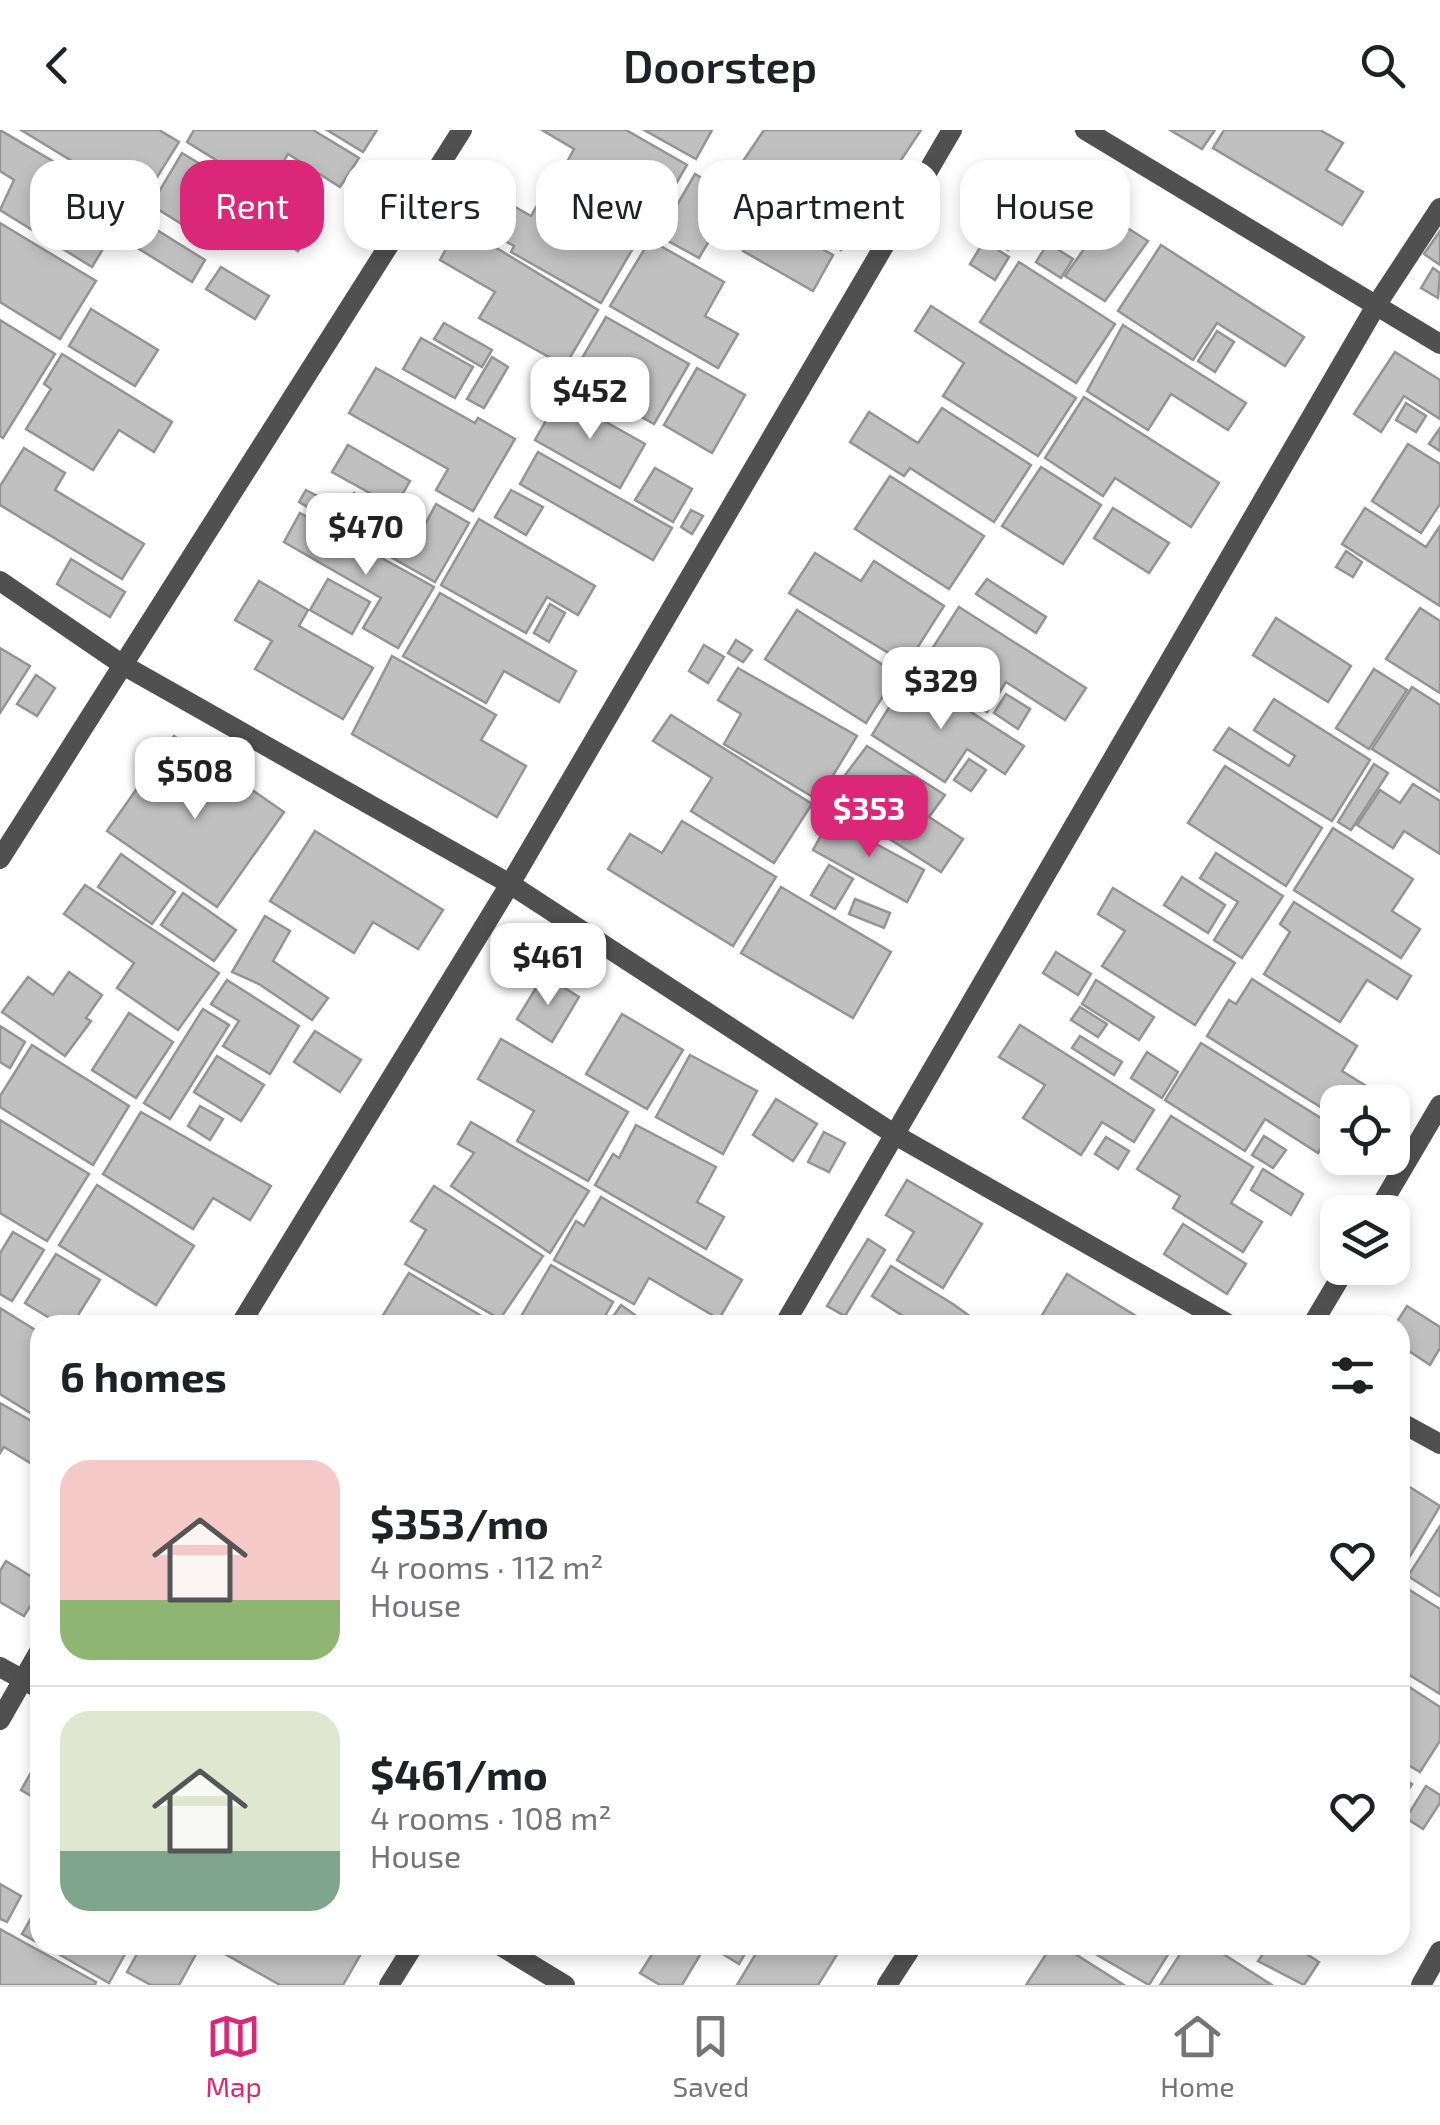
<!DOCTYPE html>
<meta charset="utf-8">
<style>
body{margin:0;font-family:"Exo 2",sans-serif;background:#f2f2f2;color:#202124;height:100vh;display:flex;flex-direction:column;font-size:38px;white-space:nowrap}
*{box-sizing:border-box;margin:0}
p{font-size:32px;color:#757577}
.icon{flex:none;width:55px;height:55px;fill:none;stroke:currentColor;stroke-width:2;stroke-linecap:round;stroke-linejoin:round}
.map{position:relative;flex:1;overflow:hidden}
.drawer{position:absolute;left:30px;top:1185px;width:1380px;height:640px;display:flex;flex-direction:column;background:#fff;border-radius:30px;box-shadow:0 5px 15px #0003}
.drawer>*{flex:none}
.banner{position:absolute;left:30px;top:30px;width:1380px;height:90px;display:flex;gap:20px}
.buttons{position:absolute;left:1320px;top:955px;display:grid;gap:20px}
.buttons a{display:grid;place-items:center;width:90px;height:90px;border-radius:20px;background:#fff;box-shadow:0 5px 15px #0003;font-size:50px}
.price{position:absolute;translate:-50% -85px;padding:0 22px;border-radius:20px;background:#fff;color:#222;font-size:32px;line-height:65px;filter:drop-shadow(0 2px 5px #0008)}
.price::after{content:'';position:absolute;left:50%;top:60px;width:30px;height:22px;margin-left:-15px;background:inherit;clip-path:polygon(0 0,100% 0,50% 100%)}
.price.current{background:#db2777;color:#fff}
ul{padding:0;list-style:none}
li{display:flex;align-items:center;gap:30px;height:250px;padding:0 30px}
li+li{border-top:2px solid #e0e0e0}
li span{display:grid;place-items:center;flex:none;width:280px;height:200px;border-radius:30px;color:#555}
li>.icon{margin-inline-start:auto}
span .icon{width:120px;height:120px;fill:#fffc;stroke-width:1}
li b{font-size:42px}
h2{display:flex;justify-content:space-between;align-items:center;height:120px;padding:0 30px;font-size:42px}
.chip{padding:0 35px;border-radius:30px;background:#fff;box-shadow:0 5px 15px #0003;font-size:35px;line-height:90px}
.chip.current{background:#db2777;color:#fff}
header{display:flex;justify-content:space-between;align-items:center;height:130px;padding:0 30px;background:#fff;font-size:45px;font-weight:600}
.dock{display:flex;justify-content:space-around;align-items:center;height:140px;border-top:2px solid #e0e0e0;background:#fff;font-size:28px;color:#757577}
.dock a{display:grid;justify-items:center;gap:5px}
.dock .current{color:#db2777}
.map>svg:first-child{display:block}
.building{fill:#c0c0c0;stroke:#949494;stroke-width:2.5}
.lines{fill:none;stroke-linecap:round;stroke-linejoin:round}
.minor{stroke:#505050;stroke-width:20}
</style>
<header><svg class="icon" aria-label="back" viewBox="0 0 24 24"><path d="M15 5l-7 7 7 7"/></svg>Doorstep<svg class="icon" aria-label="search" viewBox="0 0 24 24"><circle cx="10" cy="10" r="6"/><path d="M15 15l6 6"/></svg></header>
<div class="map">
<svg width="1440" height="1855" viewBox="0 0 1440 1855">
<rect width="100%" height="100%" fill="#fff"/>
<g class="building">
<path d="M0,0L129,76L92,137L0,80L14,50L0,41Z"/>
<path d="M21,0H159L179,12L141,73Z"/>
<path d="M194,0H313L359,28L340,57L288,24L266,61L187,12Z"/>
<path d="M327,0H377L363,22Z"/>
<path d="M542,0H626L687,35L646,105L555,54L574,19Z"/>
<path d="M644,0H712L696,29Z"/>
<path d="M764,0H921L841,120L731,49Z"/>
<path d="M1170,0H1215L1202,19Z"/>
<path d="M1224,0H1320L1343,13L1326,40L1363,62L1342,95L1213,18Z"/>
<path d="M182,23L254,67L222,119L151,75Z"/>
<path d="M1033,38L1148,111L1105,171L1065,146L1084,119L1011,72Z"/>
<path d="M695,44L753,77L736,105L719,94L699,128L659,106Z"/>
<path d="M548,56L639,108L601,173L511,122L514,116L463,87L480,57L531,86Z"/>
<path d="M267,68L314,97L298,121L251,93Z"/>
<path d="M763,86L833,125L813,161L743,121Z"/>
<path d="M0,93L96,151L60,209L0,172Z"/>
<path d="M149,95L205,130L192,152L136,117Z"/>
<path d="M459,95L598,180L565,236L479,188L495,162L440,130Z"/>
<path d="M997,97L1016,108L1008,120L991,108Z"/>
<path d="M1440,101V135L1424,124Z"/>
<path d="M650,110L724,152L705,186L738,204L718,238L610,176Z"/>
<path d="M984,111L1009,127L995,150L970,134Z"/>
<path d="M1048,113L1073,129L1061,148L1036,132Z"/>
<path d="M1161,115L1304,207L1285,236L1217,193L1193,230L1118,181Z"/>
<path d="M1019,132L1115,194L1076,253L980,192Z"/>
<path d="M221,137L269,166L255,189L206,159Z"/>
<path d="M1433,138L1440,143L1438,168L1421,158Z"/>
<path d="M931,176L1076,268L1038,326L943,266L964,233L915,201Z"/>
<path d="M91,179L158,220L135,256L69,216Z"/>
<path d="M606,187L689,234L654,294L571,247Z"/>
<path d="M0,190L55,224L3,308L0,306Z"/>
<path d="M444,193L492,220L482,237L434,209Z"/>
<path d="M1123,195L1246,273L1228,300L1171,264L1148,300L1087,261Z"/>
<path d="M1217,201L1234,212L1215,242L1198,231Z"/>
<path d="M421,208L473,237L455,268L403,239Z"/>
<path d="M1395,222L1440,250V289L1404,266L1381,302L1354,284Z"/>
<path d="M62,224L172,292L154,322L119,300L93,340L26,299L51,259L44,254Z"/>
<path d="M492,227L508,237L484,278L467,269Z"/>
<path d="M376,238L475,293L478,288L515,309L473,381L436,360L448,339L349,283Z"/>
<path d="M697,238L745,265L712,323L664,295Z"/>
<path d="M560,266L645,314L620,358L535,310Z"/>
<path d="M1084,267L1219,353L1191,397L1115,348L1103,366L1045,328Z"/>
<path d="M1406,273L1426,286L1416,302L1396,290Z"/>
<path d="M942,278L1031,335L994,392L910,338L904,346L850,312L869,282L918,313Z"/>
<path d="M1440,298V321L1429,314Z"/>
<path d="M1408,314L1440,334V374L1421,403L1372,371Z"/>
<path d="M348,315L410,351L395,377L332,342Z"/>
<path d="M24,318L65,343L55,360L144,414L122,449L0,375V356Z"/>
<path d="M538,322L672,398L653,430L520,354Z"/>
<path d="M1041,337L1101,375L1063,434L1002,396Z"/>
<path d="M655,338L692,359L673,392L635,370Z"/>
<path d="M890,346L984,406L949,459L855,399Z"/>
<path d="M306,360L323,369L316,382L299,372Z"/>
<path d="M511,360L543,377L526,405L495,387Z"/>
<path d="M354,363L380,378L363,409L337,394Z"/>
<path d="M436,374L469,393L435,452L373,417L393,384L422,400Z"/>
<path d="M1113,378L1169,413L1149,443L1094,408Z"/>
<path d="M1365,378L1426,417L1440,396V476L1342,414Z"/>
<path d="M691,380L703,386L692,404L681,397Z"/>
<path d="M300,383L434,457L398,518L363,498L381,468L284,412Z"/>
<path d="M479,389L595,456L578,485L547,467L526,503L441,455Z"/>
<path d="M1346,421L1362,432L1353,447L1336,437Z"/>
<path d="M815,423L861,451L874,431L944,476L907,534L789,463Z"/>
<path d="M71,429L125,462L110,487L57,454Z"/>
<path d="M328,449L370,472L352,504L310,480Z"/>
<path d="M987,449L1046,487L1036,503L976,464Z"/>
<path d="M259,451L308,480L299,496L373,538L343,589L255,539L272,511L235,490Z"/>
<path d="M440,463L576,541L559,572L504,541L486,573L403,526Z"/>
<path d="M550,474L565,483L549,512L534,503Z"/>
<path d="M959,477L1086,558L1065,590L1006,552L987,582L919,539Z"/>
<path d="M1420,478L1440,491V563L1386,529Z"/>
<path d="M797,480L897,544L866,593L765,529Z"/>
<path d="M1276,488L1351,536L1328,572L1253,525Z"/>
<path d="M736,510L752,520L743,532L728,523Z"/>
<path d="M704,515L724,527L708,553L689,541Z"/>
<path d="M0,518L30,536L0,583Z"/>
<path d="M392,526L496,585L481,610L526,636L497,687L352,604Z"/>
<path d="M738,538L857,606L818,670L724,614L741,584L718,570Z"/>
<path d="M1374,539L1407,560L1369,619L1336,598Z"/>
<path d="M910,543L1024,616L1005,644L967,619L945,652L872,605Z"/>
<path d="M36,545L55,558L37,586L17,574Z"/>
<path d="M1412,557L1440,575V662L1372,619Z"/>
<path d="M1006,564L1030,579L1018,599L994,583Z"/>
<path d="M1274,569L1370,630L1332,691L1214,620L1229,598L1289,636L1295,626L1254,600Z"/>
<path d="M671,585L812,674L774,733L691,681L712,648L653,611Z"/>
<path d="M174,606L284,682L217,777L107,701Z"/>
<path d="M867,616L945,665L929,687L963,709L941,742L827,669Z"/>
<path d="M969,629L986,640L971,661L954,650Z"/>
<path d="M1374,634L1388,643L1351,700L1338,692Z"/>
<path d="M1225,636L1322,698L1286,756L1188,693Z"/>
<path d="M1413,654L1440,671V724L1404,701L1393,718L1357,695L1380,660L1400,673Z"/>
<path d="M830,689L924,740L907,772L813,720Z"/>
<path d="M682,691L776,747L733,816L608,739L630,704L662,723Z"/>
<path d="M1333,698L1413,749L1392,781L1420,799L1401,828L1294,760Z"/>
<path d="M315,701L443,780L418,819L373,792L354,823L270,771Z"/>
<path d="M1216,723L1283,766L1242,828L1214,810L1238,772L1200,748Z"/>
<path d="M121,724L175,762L152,794L98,757Z"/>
<path d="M829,735L853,749L835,779L811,765Z"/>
<path d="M1182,747L1225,775L1208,803L1164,775Z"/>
<path d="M85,755L219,843L178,900L117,858L134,833L64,784Z"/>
<path d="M781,757L891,822L853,888L741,823Z"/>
<path d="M1113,758L1235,833L1195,895L1102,836L1125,801L1098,784Z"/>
<path d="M183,763L236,800L214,831L161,795Z"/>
<path d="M855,769L890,783L884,798L849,784Z"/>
<path d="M1294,772L1411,846L1397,869L1367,850L1340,892L1264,844L1290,802L1280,794Z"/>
<path d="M265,786L290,801L273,831L328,868L312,890L259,854L232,842Z"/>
<path d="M1056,822L1091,844L1078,865L1043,843Z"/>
<path d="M69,842L102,865L86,888L91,891L65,926L2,882L28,847L53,865Z"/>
<path d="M544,845L579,867L552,912L517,889Z"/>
<path d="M1252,849L1357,916L1342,941L1371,959L1363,972H1338V988L1207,906L1229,870L1236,874Z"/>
<path d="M227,850L299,896L270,944L223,916L239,891L211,874Z"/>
<path d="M1096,850L1154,887L1139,910L1082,874Z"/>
<path d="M1080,877L1107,894L1098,907L1071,890Z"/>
<path d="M203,879L229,895L170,989L144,973Z"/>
<path d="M129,883L173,912L136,968L92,940Z"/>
<path d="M622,884L683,920L647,979L586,944Z"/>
<path d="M1020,895L1154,980L1134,1012L1102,992L1081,1025L1023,988L1045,955L999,927Z"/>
<path d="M0,896L25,912L10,938L0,932Z"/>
<path d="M315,901L361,930L340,962L294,932Z"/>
<path d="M1080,906L1122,932L1114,945L1072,918Z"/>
<path d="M501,909L628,982L588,1051L517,1011L534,981L478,949Z"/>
<path d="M1201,913L1335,997L1318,1023L1265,989L1245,1021L1165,970Z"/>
<path d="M32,915L129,976L93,1035L0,977V966Z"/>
<path d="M1147,922L1178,942L1162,968L1131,948Z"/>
<path d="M690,925L757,961L723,1024L656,987Z"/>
<path d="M217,926L264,955L241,991L194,962Z"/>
<path d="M776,969L817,994L793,1031L753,1005Z"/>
<path d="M200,976L223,989L210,1010L188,996Z"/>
<path d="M141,982L271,1056L250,1090L213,1068L193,1099L103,1044Z"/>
<path d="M1171,986L1253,1037L1231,1073L1262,1092L1243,1122L1173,1078L1180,1066L1137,1039Z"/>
<path d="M0,990L89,1044L47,1111L0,1083Z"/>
<path d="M471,992L589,1061L550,1123L451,1056L474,1023L458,1014Z"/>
<path d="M636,995L716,1037L697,1072L724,1087L706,1119L595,1055L613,1024L619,1028Z"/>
<path d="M824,1002L845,1013L829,1042L808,1032Z"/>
<path d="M1264,1006L1286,1020L1273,1038L1252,1025Z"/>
<path d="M1106,1007L1129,1021L1118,1039L1095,1024Z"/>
<path d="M1263,1039L1303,1064L1291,1085L1251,1060Z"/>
<path d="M907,1050L982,1094L943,1158L897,1130L914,1102L886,1085Z"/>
<path d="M97,1055L194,1116L156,1175L59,1115Z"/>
<path d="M434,1056L543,1126L500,1189L405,1134L426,1100L411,1091Z"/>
<path d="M601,1067L742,1150L719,1189L649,1148L634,1174L554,1130L576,1091L584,1096Z"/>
<path d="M1183,1094L1246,1134L1227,1164L1164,1124Z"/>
<path d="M13,1102L44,1120L12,1171L0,1164V1123Z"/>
<path d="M868,1109L885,1120L845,1186L827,1176Z"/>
<path d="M56,1124L100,1150L72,1195H61L25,1173Z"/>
<path d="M551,1135L613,1172L600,1195H516Z"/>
<path d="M891,1136L953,1174L982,1195H917L872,1166Z"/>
<path d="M409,1143L495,1194L494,1195H377Z"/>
<path d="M1067,1144L1141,1189L1137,1195H1036Z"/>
<path d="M621,1175L649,1195H616L610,1191Z"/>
<path d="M1407,1176L1440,1197V1218L1430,1235L1400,1215V1195H1395Z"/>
<path d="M0,1178L40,1203V1289L0,1264Z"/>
<path d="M0,1273L40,1296V1339L4,1317L0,1323Z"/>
<path d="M1400,1351L1440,1376L1400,1443Z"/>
<path d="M1440,1396V1464L1439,1466L1408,1446Z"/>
<path d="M6,1431L40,1452V1460L24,1486L0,1472V1441Z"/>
<path d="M1408,1459L1440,1479V1564L1400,1539V1472Z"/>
<path d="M1400,1551L1440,1577V1611L1420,1642L1400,1630Z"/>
<path d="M40,1627V1671L21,1660Z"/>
<path d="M1400,1646L1412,1654L1400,1673Z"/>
<path d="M1426,1656L1440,1665V1673L1423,1699L1406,1688Z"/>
<path d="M0,1754L21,1766L7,1792L0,1789Z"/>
<path d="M39,1774L40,1775V1814L22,1804Z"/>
<path d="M0,1799L96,1852L95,1855H0Z"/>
<path d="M43,1815H130L109,1853Z"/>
<path d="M142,1815H201L179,1855H151L127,1842Z"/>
<path d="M209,1815H366L343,1855H280Z"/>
<path d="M658,1815H706L682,1855H660L640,1843Z"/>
<path d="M708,1815H750L739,1834Z"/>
<path d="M761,1815H843L818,1855H737Z"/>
<path d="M1052,1815H1061L1124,1855H1026Z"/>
<path d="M1080,1815H1174L1149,1855Z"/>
<path d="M1186,1815H1209L1272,1855H1160Z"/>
<path d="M1269,1815H1293L1319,1832L1304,1855L1258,1831Z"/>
</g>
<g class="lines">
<g class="minor">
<path d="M1085,0L1440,214"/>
<path d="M0,451L123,535L510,754L897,1006L1230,1195"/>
<path d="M0,729L462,0"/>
<path d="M1377,1082L1440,975"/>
<path d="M240,1195L510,754L952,0"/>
<path d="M784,1195L1377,174L1440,78"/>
<path d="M1312,1195L1346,1138"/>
<path d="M1400,1292L1440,1314"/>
<path d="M0,1537L40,1559"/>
<path d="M0,1590L40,1520"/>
<path d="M499,1815L565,1855"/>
<path d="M389,1855L414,1815"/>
<path d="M887,1855L913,1815"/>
<path d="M1421,1855L1440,1821"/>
</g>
</g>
</svg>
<div class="buttons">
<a><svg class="icon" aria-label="locate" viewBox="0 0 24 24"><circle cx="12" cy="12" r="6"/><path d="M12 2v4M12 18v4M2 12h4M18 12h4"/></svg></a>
<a><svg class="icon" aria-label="layers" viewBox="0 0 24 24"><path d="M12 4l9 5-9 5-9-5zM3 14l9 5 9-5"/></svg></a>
</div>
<b class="price" style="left:590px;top:312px">$452</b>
<b class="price" style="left:366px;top:448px">$470</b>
<b class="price" style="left:941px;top:602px">$329</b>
<b class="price" style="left:195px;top:692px">$508</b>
<b class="price current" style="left:869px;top:730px">$353</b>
<b class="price" style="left:548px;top:878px">$461</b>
<div class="banner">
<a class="chip">Buy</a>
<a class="chip current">Rent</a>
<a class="chip">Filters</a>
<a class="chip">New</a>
<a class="chip">Apartment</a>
<a class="chip">House</a>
</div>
<section class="drawer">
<h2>6 homes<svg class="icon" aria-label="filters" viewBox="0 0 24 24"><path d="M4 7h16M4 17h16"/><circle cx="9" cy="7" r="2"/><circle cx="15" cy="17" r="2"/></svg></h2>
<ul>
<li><span style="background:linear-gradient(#f6c9c9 70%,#8fb573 0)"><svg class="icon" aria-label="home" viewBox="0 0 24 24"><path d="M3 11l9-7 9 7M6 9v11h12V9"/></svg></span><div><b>$353/mo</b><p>4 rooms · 112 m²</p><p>House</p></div><svg class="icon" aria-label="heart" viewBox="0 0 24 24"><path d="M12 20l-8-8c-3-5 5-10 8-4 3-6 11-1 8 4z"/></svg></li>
<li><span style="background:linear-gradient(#dfe7d0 70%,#7fa58c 0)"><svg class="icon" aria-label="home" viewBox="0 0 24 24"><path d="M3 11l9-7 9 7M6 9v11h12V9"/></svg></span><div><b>$461/mo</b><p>4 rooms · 108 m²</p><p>House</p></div><svg class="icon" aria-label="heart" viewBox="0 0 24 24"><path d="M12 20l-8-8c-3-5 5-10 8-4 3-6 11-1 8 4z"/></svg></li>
</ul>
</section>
</div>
<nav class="dock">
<a class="current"><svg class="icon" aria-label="map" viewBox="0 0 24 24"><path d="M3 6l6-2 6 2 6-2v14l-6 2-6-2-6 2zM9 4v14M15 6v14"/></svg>Map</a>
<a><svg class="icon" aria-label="saved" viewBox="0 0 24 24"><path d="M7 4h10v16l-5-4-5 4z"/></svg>Saved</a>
<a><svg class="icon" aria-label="home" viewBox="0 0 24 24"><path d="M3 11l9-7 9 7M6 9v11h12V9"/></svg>Home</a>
</nav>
